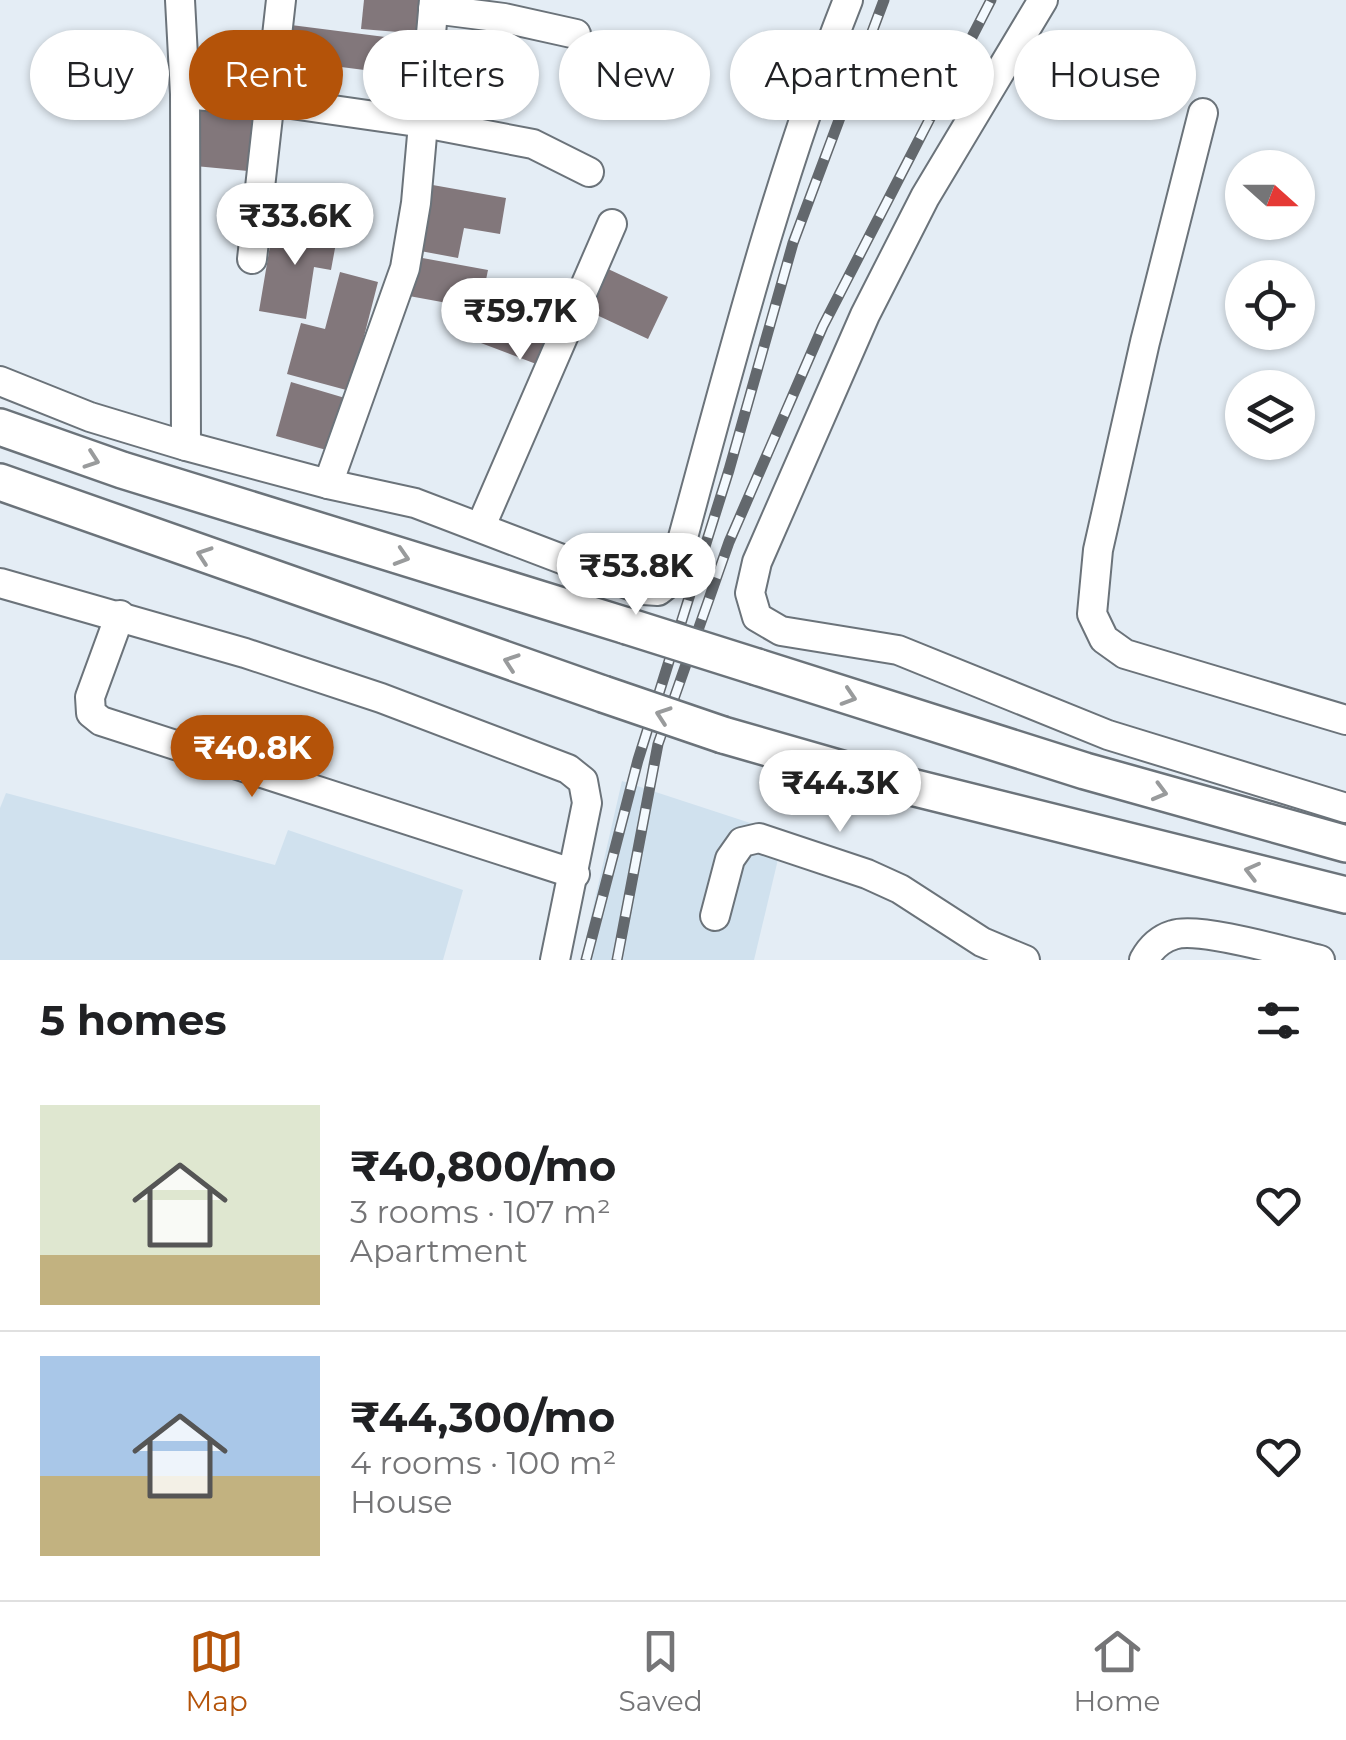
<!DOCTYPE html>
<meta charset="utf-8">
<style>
body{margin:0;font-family:Montserrat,sans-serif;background:#f6f6f6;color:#202124;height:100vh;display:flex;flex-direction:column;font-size:38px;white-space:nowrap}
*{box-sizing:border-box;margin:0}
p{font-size:32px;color:#757577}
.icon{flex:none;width:55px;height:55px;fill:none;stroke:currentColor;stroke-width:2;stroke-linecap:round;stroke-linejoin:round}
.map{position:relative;height:960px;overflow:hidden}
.sheet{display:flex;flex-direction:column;background:#fff;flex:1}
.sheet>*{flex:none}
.hud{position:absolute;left:30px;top:30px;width:1288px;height:90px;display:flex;gap:20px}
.needle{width:65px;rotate:111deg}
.buttons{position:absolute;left:1225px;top:150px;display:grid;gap:20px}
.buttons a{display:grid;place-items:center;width:90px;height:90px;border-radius:50%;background:#fff;box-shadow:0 2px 8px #0004;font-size:50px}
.price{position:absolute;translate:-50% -85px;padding:0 22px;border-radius:35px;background:#fff;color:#222;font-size:32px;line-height:65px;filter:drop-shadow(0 2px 5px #0008)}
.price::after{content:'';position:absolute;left:50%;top:60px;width:30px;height:22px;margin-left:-15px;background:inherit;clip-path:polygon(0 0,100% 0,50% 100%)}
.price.active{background:#b45309;color:#fff}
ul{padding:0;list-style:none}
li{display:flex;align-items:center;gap:30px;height:250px;padding:0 40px}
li+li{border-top:2px solid #e0e0e0}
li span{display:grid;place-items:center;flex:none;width:280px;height:200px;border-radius:0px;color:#555}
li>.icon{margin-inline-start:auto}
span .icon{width:120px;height:120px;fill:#fffc;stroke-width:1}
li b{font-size:42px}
h2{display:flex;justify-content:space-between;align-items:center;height:120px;padding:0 40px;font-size:42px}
.tag{padding:0 35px;border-radius:45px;background:#fff;box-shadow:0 2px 8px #0004;font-size:35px;line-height:90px}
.tag.active{background:#b45309;color:#fff}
.tabs{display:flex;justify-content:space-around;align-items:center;height:140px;border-top:2px solid #e0e0e0;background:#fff;font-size:28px;color:#757577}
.tabs a{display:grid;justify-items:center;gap:5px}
.tabs .active{color:#b45309}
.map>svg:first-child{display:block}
.built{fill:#d0e1ee}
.building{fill:#82777b}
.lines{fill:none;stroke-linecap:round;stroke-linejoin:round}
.minor-casing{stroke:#6b737a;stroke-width:32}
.major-casing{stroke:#6b737a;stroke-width:40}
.minor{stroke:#fff;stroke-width:28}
.major{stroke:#fff;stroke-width:35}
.rail-casing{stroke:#63686d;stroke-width:11}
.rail{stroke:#f4faff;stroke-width:8;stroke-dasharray:22;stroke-linecap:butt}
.major-bridge-casing{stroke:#6b737a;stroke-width:40;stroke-linecap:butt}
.major-bridge{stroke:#fff;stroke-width:35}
.oneway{stroke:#999b9c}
</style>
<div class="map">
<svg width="1346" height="960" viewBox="0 0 1346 960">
<rect width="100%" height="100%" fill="#e4edf5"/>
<g class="built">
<path d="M622,781L784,834L754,960H581Z"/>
<path d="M6,793L275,865L288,830L463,890L443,960H0V808Z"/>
</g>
<g class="building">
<path d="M364,0H426L423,34L361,29Z"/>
<path d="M291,25L401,39L396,74L286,60Z"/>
<path d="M374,74L419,78L416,107L371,103Z"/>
<path d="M200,100L264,105L259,172L195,166Z"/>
<path d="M427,184L506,198L500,234L464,228L458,258L415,250Z"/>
<path d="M274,222L338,232L331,270L314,267L306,319L259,311Z"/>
<path d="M417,257L488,270L480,309L409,296Z"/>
<path d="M606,268L668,297L648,339L586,310Z"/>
<path d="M340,272L378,282L350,391L287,374L301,323L325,329Z"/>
<path d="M524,284L569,302L544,367L473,340L488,301L514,311Z"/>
<path d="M291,382L345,398L330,451L276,436Z"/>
</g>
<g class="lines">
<defs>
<g id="minor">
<path d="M180,0L185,94L186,446"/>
<path d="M1043,0L925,197L865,315L757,562L750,593L757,617L781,631L898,650L1108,735L1346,808"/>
<path d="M433,9L504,18L576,34"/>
<path d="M185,94L291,104L424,123L533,144L589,172"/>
<path d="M1203,113L1145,342L1098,550L1092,614L1104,639L1125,654L1346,720"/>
<path d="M252,259L281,0"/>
<path d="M0,381L90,417L186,446L328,484L415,503L643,590L658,591L671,581C725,386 773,189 848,0"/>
<path d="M328,484L405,268L416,203L434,0"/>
<path d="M481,526L612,224"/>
<path d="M0,583L245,653L381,698L568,769L583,781L587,803L555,960"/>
<path d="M120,615L90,697L91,713L101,721L575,874"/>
<path d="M715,916L730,859L742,842L759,838L867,874L900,889L982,942L1025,960"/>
<path d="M1144,960C1150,949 1160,939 1173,935C1199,926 1290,953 1320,960"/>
</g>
<g id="major">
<path d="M0,427L122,470L627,626"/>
<path d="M0,482L603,694"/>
<path d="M757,667L1085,771L1346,844"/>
<path d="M723,735L859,774L1346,895"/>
</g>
</defs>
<use href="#minor" class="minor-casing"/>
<use href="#major" class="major-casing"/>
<use href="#minor" class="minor"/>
<use href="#major" class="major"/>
<defs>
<g id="rail">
<path d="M586,960L638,760L729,470L793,243L884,0"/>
<path d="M617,960L658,744L729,542L823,326L991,0"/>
</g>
</defs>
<use href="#rail" class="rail-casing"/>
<use href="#rail" class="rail"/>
<defs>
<g id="major-bridge">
<path d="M627,626L757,667"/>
<path d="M603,694L723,735"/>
</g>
</defs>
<use href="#major-bridge" class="major-bridge-casing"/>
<use href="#major-bridge" class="major-bridge"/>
</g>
<defs><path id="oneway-chevron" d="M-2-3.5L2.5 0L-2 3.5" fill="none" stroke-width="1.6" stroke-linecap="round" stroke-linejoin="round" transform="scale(2.5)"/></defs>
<g class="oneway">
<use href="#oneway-chevron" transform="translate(92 460) rotate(19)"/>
<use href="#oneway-chevron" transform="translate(204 555) rotate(-161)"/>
<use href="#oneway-chevron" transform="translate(402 557) rotate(17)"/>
<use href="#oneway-chevron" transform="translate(511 662) rotate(-161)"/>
<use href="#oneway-chevron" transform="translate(849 697) rotate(18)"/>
<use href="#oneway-chevron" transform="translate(663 715) rotate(-161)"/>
<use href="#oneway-chevron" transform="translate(1160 792) rotate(15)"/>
<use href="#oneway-chevron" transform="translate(1252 871) rotate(-166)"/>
</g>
</svg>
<div class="buttons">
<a><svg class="needle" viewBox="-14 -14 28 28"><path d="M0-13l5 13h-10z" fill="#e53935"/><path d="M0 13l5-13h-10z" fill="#757577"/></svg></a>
<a><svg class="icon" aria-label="locate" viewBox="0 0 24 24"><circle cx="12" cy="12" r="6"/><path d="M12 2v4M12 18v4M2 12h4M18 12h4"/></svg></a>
<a><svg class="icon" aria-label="layers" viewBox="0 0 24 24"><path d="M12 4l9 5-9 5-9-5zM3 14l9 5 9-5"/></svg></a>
</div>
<b class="price" style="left:295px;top:268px">₹33.6K</b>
<b class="price" style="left:520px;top:363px">₹59.7K</b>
<b class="price" style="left:636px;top:618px">₹53.8K</b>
<b class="price active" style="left:252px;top:800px">₹40.8K</b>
<b class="price" style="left:840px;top:835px">₹44.3K</b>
<div class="hud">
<a class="tag">Buy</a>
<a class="tag active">Rent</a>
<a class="tag">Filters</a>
<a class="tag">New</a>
<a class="tag">Apartment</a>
<a class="tag">House</a>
</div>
</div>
<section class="sheet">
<h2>5 homes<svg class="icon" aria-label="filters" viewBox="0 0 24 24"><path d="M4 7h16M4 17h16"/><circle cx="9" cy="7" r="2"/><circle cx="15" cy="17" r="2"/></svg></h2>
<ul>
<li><span style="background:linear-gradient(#dfe7d0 75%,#c2b280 0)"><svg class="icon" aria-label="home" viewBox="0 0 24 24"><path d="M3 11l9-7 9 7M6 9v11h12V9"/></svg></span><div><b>₹40,800/mo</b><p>3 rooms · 107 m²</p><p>Apartment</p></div><svg class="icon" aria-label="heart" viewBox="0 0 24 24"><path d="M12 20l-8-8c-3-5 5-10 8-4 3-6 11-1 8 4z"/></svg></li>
<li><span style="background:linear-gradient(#a9c7e8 60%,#c2b280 0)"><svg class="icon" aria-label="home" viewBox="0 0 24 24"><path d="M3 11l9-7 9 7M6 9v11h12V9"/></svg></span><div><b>₹44,300/mo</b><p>4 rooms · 100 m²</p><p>House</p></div><svg class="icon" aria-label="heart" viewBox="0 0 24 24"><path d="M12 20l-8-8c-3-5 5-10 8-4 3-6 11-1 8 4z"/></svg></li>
</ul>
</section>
<nav class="tabs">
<a class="active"><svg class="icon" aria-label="map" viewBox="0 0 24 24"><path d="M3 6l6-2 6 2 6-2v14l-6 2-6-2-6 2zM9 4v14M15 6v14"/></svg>Map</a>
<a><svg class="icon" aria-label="saved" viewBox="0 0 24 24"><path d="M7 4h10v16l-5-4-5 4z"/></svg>Saved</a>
<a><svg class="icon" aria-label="home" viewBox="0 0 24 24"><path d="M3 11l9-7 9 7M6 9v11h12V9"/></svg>Home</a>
</nav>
